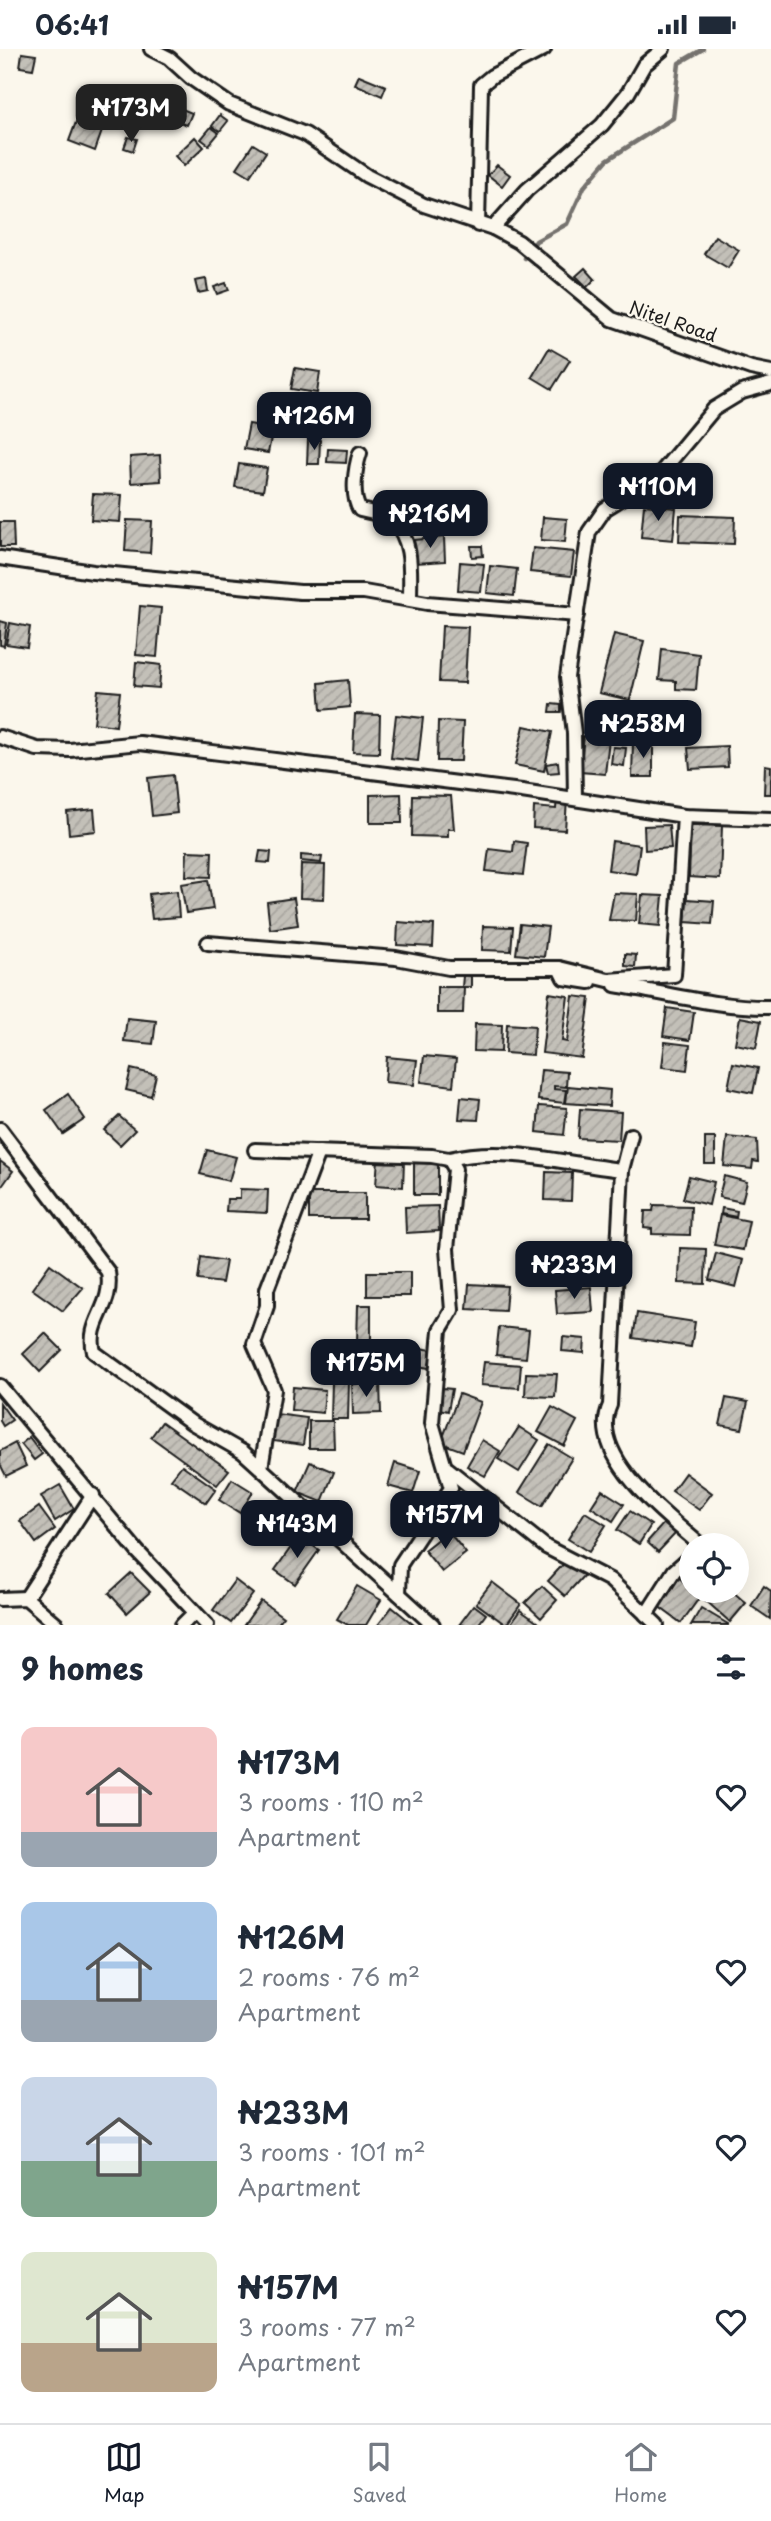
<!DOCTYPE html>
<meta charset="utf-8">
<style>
body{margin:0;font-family:"Playpen Sans",sans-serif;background:#f2f2f3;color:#1f2937;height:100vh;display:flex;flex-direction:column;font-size:26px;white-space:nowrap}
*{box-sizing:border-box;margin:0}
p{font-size:23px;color:#747a83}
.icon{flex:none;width:38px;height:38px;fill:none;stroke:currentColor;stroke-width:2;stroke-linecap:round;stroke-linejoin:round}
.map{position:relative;height:1576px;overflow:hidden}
.details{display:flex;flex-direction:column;background:#fff;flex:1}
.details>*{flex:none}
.controls{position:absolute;left:679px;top:1484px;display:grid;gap:14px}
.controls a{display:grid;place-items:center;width:70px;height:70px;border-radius:50%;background:#fff;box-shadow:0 7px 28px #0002;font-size:35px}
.price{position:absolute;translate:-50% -60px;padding:0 16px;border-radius:14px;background:#111827;color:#fff;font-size:23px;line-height:46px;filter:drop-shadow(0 2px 4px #0008)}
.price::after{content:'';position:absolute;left:50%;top:42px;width:21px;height:16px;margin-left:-10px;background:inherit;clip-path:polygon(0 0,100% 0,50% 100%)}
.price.on{background:#222;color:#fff}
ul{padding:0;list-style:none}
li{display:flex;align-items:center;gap:21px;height:175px;padding:0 21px}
li span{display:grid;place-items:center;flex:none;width:196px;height:140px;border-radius:14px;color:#555}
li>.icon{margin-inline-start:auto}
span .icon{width:84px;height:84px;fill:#fffc;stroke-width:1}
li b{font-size:30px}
h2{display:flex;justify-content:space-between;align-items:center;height:84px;padding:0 21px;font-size:30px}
.status{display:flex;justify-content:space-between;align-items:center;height:49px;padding:0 35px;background:#fff;direction:ltr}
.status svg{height:19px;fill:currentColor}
.tabs{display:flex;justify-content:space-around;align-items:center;height:98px;border-top:2px solid #e0e1e3;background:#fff;font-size:19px;color:#747a83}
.tabs a{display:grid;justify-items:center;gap:4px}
.tabs .on{color:#111827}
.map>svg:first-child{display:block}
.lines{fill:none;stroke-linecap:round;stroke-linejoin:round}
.stream{stroke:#74726e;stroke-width:4.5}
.building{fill:url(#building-hatch);stroke:#1c1c1c;stroke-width:2}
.minor-casing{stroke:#1c1c1c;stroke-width:18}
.minor{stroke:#fbf7ec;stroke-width:12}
.labels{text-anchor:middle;stroke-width:5;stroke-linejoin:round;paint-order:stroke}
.street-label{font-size:18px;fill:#1c1c1c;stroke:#fbf7ec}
</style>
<div class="status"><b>06:41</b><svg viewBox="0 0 49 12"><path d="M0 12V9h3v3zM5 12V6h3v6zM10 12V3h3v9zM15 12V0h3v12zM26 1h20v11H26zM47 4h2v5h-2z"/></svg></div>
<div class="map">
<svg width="771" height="1576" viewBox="0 0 771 1576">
<defs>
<pattern id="building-hatch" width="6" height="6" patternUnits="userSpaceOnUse" patternTransform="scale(1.75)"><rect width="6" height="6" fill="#c3c0b8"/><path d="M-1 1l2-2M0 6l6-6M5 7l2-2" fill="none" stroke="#a7a49e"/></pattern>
</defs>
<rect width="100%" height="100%" fill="#fbf7ec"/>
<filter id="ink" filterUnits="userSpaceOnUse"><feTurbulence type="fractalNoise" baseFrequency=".0143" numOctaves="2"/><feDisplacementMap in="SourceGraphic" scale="14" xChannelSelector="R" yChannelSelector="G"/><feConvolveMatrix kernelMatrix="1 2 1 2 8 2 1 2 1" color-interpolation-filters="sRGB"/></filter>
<g filter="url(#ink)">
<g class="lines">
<path class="stream" d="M524,209L536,192L567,175L584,138L607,111L673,69L679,14L703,0"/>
</g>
<g class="building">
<path d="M22,4L36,6L33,20L20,18Z"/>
<path d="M359,26L386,37L382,47L355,35Z"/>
<path d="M157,50L192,64L187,76L152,63Z"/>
<path d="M220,66L228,72L220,82L212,77Z"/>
<path d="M85,72L102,82L95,102L69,92L76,73L84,76Z"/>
<path d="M211,78L219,84L209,96L201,90Z"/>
<path d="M128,88L137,90L133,102L124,99Z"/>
<path d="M195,88L204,98L184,117L175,107Z"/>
<path d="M253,95L266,103L250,127L237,119Z"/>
<path d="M497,116L510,126L502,137L488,126Z"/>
<path d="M715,187L739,201L728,219L704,205Z"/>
<path d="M585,219L595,230L587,238L576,227Z"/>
<path d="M206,230L208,242L198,244L195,232Z"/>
<path d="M226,234L229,241L217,245L214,238Z"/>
<path d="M549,299L570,311L552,340L532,328Z"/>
<path d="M295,319L320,323L317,344L291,340Z"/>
<path d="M249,375L273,379L268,404L244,400Z"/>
<path d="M308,391H320L319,415H307Z"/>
<path d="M328,400L347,401L346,414L327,413Z"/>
<path d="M160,406L161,432L131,434L130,408Z"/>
<path d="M239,415L267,419L263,442L235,438Z"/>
<path d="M93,445L122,446L120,473L91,471Z"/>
<path d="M440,456L441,483L415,484L414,458Z"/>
<path d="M644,456L676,459L673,491L641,488Z"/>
<path d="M680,466L735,468L734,495L679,493Z"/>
<path d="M543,468L567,470L565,493L541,491Z"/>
<path d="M127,471L152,472L150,504L125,502Z"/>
<path d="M0,473H13L14,498H0Z"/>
<path d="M444,488L445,512L416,514L414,491Z"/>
<path d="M471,497H482L483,507L472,508Z"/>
<path d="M533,499L574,503L571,527L530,523Z"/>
<path d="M460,513L484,515L481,543L458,541Z"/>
<path d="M490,517L517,520L514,547L487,544Z"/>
<path d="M140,557L161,559L157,608L136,606Z"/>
<path d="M0,572L7,574L4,597L0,596Z"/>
<path d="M10,574L30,578L27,598L6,595Z"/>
<path d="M442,577L468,578L465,634L439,633Z"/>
<path d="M614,585L644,592L630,651L599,644Z"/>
<path d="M662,600L699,605L696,641L676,640V632L659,631Z"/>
<path d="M136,613L161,616L159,639L134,637Z"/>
<path d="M348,631L350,658L321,661L319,634Z"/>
<path d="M98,641L120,643L116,677L94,674Z"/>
<path d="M665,653L687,656L683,688L661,685Z"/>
<path d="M551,655L561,656V663H550Z"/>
<path d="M619,661L651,665L649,678L657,679L655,690L616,686Z"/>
<path d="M355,665L380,666L379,704L353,703Z"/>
<path d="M396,666L423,669L418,712L391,709Z"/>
<path d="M438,672L463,673L461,712H437Z"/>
<path d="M524,677L552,683L544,722L515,716Z"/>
<path d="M584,687L609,690L605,725L580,723Z"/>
<path d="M633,693H653V728H632Z"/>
<path d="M727,697L728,718L690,720L688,699Z"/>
<path d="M613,698L626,699L624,717L611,715Z"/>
<path d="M558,713L559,723L548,724L546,715Z"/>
<path d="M765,716L771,717V745H764Z"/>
<path d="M173,726L177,764L152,767L148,729Z"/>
<path d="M401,745L402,774H370V746Z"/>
<path d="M413,746L451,747L454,780H448V788L412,787Z"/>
<path d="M557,749L567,750L565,781L533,779L534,758L556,760Z"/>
<path d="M94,760L96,782L69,785L67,763Z"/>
<path d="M669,776L671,799L645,801L644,777Z"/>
<path d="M691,776L722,777L720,830L689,828Z"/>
<path d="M514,792L527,794L523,826L486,822L489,800L513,803Z"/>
<path d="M612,792L640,796L636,825L608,821Z"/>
<path d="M187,802L212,803L211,828L186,827Z"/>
<path d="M260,802L271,803L270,814L258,813Z"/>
<path d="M301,806L322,808L321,814L301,812Z"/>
<path d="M301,815L325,816L324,850L300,849Z"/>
<path d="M208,831L213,860L186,864L181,835Z"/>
<path d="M177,842L179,868L152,870L149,845Z"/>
<path d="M614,844L638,845L636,872L609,871Z"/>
<path d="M642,846L663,847L660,877L639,875Z"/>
<path d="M294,849L298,876L270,880L267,853Z"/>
<path d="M687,850L714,852L712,875L685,873Z"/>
<path d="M398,873L434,876L433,898L397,896Z"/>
<path d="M520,875L548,878L544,908L516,905Z"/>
<path d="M483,877L513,878L511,902L482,901Z"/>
<path d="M625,905L636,906L635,918L625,917Z"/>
<path d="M463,927H471V938H462Z"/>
<path d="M437,938H464L463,964H437Z"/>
<path d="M549,944L568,947L562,992L567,993L573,947L590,949L582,1009L542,1004Z"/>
<path d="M667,959L694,963L690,991L663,987Z"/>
<path d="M740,968L761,972L756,999L735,995Z"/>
<path d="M127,969L156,972L153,995L124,992Z"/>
<path d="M475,975L502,976L501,1003L474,1002Z"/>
<path d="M507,975L535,977L533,1006L505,1004Z"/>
<path d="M665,993L690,996L687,1021L662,1018Z"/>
<path d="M424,1007L456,1010L453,1037L421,1033Z"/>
<path d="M387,1008L417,1011L414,1036L385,1033Z"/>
<path d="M733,1014L758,1019L753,1044L728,1039Z"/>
<path d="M131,1020L156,1026L151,1047L126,1041Z"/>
<path d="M541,1021L567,1023L566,1038L554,1037V1040L566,1041L564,1054L538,1051Z"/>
<path d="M568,1037L610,1041L609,1057L566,1054Z"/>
<path d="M68,1045L85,1070L63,1085L46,1061Z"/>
<path d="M461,1048L480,1050L478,1071L459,1070Z"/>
<path d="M539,1057L567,1059L564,1086L537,1083Z"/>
<path d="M580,1060L621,1063L619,1091L578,1089Z"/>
<path d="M119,1067L135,1081L120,1096L104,1081Z"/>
<path d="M727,1088L757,1091L758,1113L753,1112L752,1120L724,1117Z"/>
<rect x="705" y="1089" width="10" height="26"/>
<path d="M207,1101L236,1108L229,1132L200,1125Z"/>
<path d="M378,1110L404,1112L403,1138L376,1136Z"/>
<path d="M0,1112L13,1122L0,1140Z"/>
<rect x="414" y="1114" width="24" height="32"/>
<path d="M546,1123L572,1124L571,1152L545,1151Z"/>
<path d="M689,1127L714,1133L709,1156L683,1150Z"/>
<path d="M724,1127L747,1133L742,1153L719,1148Z"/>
<path d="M240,1140L268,1141L267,1164L226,1162L227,1150H240Z"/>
<rect x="309" y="1144" width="56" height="26"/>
<path d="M654,1156L691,1157L690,1186L652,1185V1180L644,1179L645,1162H653Z"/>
<path d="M438,1157L439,1182L406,1184L405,1158Z"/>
<path d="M722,1159L737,1162L736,1168L721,1165Z"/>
<path d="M720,1166L749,1172L743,1201L714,1196Z"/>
<path d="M680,1199L706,1200L705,1235L679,1234Z"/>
<path d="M716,1204L743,1211L736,1238L709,1231Z"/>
<path d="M542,1207L576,1211L573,1236L539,1232Z"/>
<path d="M201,1208L226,1212L222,1234L198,1231Z"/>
<path d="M50,1215L83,1239L63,1262L32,1240Z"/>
<rect x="367" y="1223" width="43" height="24"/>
<path d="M469,1235L507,1237L505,1262L467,1260Z"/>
<path d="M591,1238L593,1263L557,1265L555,1241Z"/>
<path d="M358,1256H371V1294H357Z"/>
<path d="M637,1264L695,1273L691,1298L633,1289Z"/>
<path d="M499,1278L529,1281L526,1309L496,1306Z"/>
<path d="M45,1284L62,1301L40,1323L23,1305Z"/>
<path d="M563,1288L585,1290L584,1304L562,1302Z"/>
<path d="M325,1297L351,1298L349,1327L324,1326Z"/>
<path d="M358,1298L382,1299L380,1329L356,1327Z"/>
<path d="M420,1299L432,1301L429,1319L417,1317Z"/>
<path d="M484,1313L521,1316L519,1339L481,1336Z"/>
<path d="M526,1324L557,1325L555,1348L525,1347Z"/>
<path d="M332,1332L349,1333L348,1370H331Z"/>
<path d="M380,1334L381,1364L353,1365L352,1335Z"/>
<path d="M293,1338L325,1341L323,1364L291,1361Z"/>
<path d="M442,1339L452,1340L448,1362L439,1360Z"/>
<path d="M459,1345L481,1353L463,1402L441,1394Z"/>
<path d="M726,1349L748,1353L742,1380L720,1376Z"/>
<path d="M0,1354L12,1371L3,1377L0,1372Z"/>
<path d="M552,1358L577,1372L564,1397L538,1383Z"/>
<path d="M276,1365L307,1369L303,1396L273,1392Z"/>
<path d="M309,1372H333L334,1399H309Z"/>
<path d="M162,1373L229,1421L217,1436L151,1388Z"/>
<path d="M519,1378L539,1391L519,1423L498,1410Z"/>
<path d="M29,1388L42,1405L34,1411L21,1395Z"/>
<path d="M482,1391L500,1402L485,1427L467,1417Z"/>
<path d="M15,1394L26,1417L6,1427L0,1415V1402Z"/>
<path d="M549,1395L572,1409L542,1457L519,1443Z"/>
<path d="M310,1413L334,1423L322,1453L297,1443Z"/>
<path d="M395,1414L420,1422L413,1444L388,1437Z"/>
<path d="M182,1416L216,1440L206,1454L171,1430Z"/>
<path d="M685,1424L712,1444L699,1461L672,1442Z"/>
<path d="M232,1430L253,1443L240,1464L219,1451Z"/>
<path d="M60,1436L74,1460L55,1472L41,1447Z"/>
<path d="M602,1441L624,1455L613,1472L591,1458Z"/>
<path d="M39,1458L55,1480L36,1494L20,1472Z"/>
<path d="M630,1462L651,1476L639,1495L617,1481Z"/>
<path d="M585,1463L606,1476L589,1503L568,1490Z"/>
<path d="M665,1473L676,1484L658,1503L647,1493Z"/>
<path d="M448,1482L466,1504L442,1523L424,1501Z"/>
<path d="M299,1487L319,1501L295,1535L275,1521Z"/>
<path d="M568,1510L585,1525L565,1547L548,1532Z"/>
<path d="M131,1524L150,1543L127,1564L109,1544Z"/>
<path d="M679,1529L691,1538V1542L702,1545L681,1574L658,1557Z"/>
<path d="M235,1531L253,1545L231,1574L213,1561Z"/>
<path d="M492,1533L521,1555L506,1576L476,1554Z"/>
<path d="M357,1537L381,1551L366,1576H348L337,1570Z"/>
<path d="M542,1537L557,1551L541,1569L525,1554Z"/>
<path d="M764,1537L771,1542L770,1570L751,1557Z"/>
<path d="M713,1542H732L746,1554L730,1573L705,1551Z"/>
<path d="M261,1552L283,1568L277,1576H244Z"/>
<path d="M474,1556L486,1565L478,1576H459Z"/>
<path d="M392,1558L414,1576H378Z"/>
<path d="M701,1559L728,1575V1576H691Z"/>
<path d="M520,1561L541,1576H510Z"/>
</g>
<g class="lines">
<defs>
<g id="minor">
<path d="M151,0L169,9L191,29L229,55L305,85L367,127L424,156L493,179L519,193L612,270L751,319L771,323"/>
<path d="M478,176L481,36L492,27L544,0"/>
<path d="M493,179L527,141L602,76L628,44L644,16L663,0"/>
<path d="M360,404C355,419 351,448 360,461C369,463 384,465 392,471C414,490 410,525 410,550"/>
<path d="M0,509L93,523L300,543H364L427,554L577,566"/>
<path d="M0,688L37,700L70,701L140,694L522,742L684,767L771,770"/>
<path d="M575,749L574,684L567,628L589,483L605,460L659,426L714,360L742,343L771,335"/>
<path d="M208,894L396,909L449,919H559L608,931L674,926L684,767"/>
<path d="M559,919L564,929L590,933"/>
<path d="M615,936C668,944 718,959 771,958"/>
<path d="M0,1080L108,1223C114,1259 86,1271 94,1303L192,1374L243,1403L433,1576"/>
<path d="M631,1086L622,1121L610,1356C587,1406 665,1465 698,1494L697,1496"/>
<path d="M255,1101L432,1107L449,1110L455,1120L447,1200L452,1261L440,1281L432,1374L451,1439L400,1516L399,1545"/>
<path d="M449,1110C507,1096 563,1115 622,1121"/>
<path d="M0,1337L138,1503L207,1576"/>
<path d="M261,1419L274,1341L254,1295L267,1257V1240L319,1103"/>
<path d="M448,1420L546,1498L610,1531L657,1576"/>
<path d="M26,1549L93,1446"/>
<path d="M0,1550L26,1549L57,1576"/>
<path d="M646,1566L674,1522L691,1507"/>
<path d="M182,1576L194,1564"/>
</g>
</defs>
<use href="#minor" class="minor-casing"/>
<use href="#minor" class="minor"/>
</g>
</g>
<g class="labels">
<g class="street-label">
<text transform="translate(673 273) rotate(19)" y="6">Nitel Road</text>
</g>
</g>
</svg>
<div class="controls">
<a><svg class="icon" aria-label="locate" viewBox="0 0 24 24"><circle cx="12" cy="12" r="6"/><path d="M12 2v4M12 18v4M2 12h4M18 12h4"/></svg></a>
</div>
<b class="price on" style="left:131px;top:95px">₦173M</b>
<b class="price" style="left:314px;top:403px">₦126M</b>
<b class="price" style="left:658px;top:474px">₦110M</b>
<b class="price" style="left:430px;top:501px">₦216M</b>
<b class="price" style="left:643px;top:711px">₦258M</b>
<b class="price" style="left:574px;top:1252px">₦233M</b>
<b class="price" style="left:366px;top:1350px">₦175M</b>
<b class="price" style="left:445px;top:1502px">₦157M</b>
<b class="price" style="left:297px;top:1511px">₦143M</b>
</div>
<section class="details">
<h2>9 homes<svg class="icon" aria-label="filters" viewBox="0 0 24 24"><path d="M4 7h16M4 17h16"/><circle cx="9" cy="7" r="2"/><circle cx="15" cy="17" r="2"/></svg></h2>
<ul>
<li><span style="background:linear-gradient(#f6c9c9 75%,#9aa5b1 0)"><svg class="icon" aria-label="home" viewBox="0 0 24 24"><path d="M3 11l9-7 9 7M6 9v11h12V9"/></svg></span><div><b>₦173M</b><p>3 rooms · 110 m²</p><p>Apartment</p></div><svg class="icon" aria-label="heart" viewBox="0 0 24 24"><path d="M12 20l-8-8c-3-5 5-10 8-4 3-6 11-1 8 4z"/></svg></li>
<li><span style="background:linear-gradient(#a9c7e8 70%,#9aa5b1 0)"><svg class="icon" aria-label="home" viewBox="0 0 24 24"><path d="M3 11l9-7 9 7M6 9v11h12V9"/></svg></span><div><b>₦126M</b><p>2 rooms · 76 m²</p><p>Apartment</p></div><svg class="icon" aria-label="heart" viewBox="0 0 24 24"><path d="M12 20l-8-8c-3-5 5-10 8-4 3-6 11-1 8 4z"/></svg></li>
<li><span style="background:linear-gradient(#c9d6e8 60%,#7fa58c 0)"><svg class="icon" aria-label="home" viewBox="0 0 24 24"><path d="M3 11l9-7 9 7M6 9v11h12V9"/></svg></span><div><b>₦233M</b><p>3 rooms · 101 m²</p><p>Apartment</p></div><svg class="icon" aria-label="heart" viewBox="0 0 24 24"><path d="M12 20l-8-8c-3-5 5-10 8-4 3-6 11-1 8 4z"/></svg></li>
<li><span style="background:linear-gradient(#dfe7d0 65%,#b9a48a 0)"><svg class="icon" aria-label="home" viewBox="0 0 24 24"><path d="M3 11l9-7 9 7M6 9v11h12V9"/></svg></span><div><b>₦157M</b><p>3 rooms · 77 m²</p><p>Apartment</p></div><svg class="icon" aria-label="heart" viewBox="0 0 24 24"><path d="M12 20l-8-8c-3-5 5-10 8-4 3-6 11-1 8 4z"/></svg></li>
</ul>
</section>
<nav class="tabs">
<a class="on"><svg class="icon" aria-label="map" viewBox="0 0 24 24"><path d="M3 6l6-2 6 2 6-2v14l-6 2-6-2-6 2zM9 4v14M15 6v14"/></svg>Map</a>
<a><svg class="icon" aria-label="saved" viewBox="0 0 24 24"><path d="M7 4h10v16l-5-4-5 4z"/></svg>Saved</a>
<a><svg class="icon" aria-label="home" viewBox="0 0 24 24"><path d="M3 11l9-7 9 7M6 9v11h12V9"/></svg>Home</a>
</nav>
